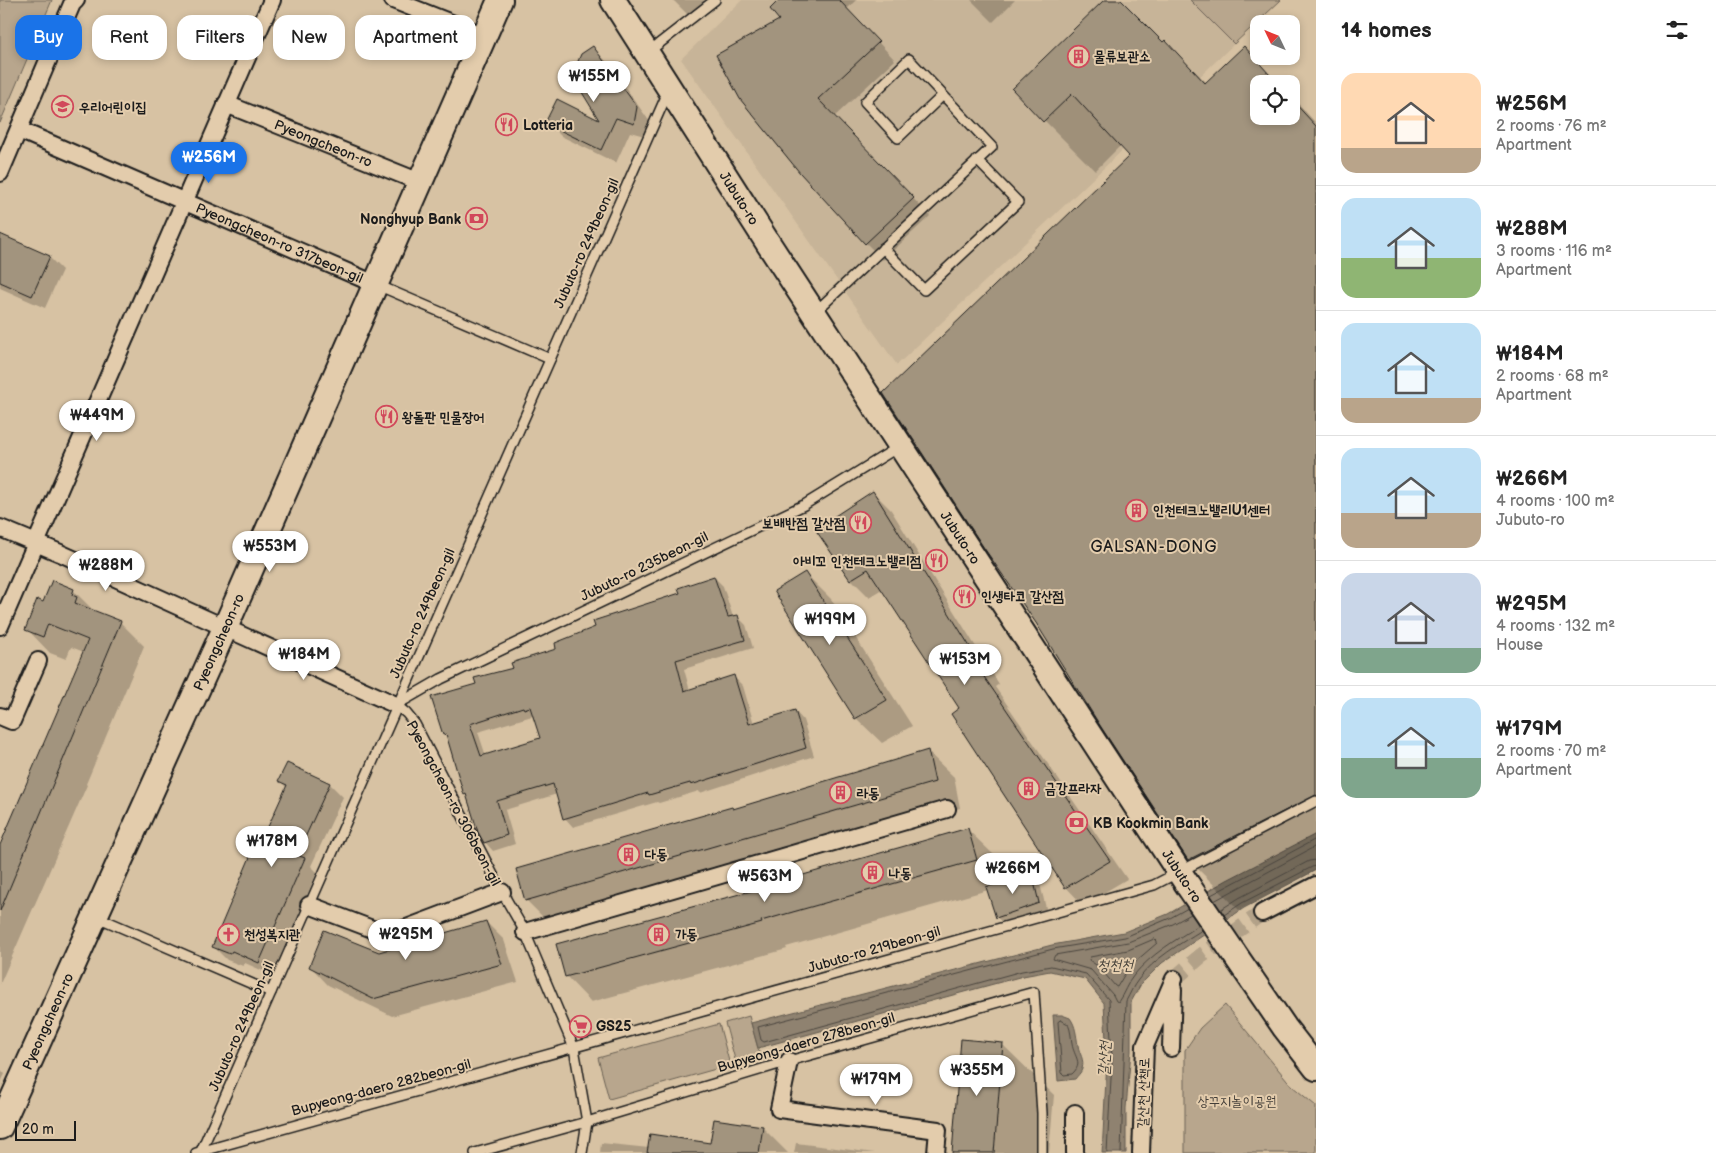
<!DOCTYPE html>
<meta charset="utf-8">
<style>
body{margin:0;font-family:"Balsamiq Sans","Poor Story",sans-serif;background:#f6f6f6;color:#222;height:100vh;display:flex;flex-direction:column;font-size:19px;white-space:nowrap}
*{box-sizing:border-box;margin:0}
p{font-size:16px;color:#767676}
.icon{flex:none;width:28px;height:28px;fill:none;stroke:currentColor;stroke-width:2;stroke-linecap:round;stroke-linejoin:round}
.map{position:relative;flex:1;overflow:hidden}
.details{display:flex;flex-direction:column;background:#fff;width:400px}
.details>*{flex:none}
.guide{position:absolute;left:15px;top:15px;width:475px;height:45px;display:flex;gap:10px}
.needle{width:32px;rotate:313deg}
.buttons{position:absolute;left:1250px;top:15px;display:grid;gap:10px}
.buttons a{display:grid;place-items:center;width:50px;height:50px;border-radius:10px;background:#fff;box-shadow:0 2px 8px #0003;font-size:25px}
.scale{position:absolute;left:15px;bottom:12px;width:61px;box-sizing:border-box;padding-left:5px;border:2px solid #1c1c1c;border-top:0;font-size:14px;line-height:18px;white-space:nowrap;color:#1c1c1c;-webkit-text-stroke:4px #e3ccac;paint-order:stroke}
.price{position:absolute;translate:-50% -42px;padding:0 11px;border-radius:18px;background:#fff;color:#222;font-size:16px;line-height:32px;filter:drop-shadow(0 1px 2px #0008)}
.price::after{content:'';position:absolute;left:50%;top:30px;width:15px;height:11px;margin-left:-8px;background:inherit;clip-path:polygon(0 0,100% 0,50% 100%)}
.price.selected{background:#1a73e8;color:#fff}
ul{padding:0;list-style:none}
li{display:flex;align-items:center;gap:15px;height:125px;padding:0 25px}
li+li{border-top:1px solid #e0e0e0}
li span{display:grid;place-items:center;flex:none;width:140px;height:100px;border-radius:15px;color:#555}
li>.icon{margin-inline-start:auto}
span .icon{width:60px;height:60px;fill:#fffc;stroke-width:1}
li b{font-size:21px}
h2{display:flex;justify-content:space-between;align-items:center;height:60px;padding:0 25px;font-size:21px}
.chip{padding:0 18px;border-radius:15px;background:#fff;box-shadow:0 2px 8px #0003;font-size:18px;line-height:45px}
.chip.selected{background:#1a73e8;color:#fff}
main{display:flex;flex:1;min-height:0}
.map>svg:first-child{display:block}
.built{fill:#c7b498}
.green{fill:#b8a68d;stroke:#6a6154}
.water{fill:#8f8270;stroke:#61594e}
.shadow{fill:#0003;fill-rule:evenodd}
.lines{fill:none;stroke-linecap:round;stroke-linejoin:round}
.shore{stroke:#4a453e;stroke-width:1}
.building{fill:#a2947e;stroke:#1c1c1c;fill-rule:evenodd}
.street-tunnel{stroke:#b2a188;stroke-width:16;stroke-dasharray:16 8;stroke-linecap:butt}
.lane-casing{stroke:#1c1c1c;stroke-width:12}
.street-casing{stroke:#1c1c1c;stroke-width:20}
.secondary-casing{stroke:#1c1c1c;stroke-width:28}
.lane{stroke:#e3ccac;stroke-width:9}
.street{stroke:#e3ccac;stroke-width:16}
.secondary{stroke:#e3ccac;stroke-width:24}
.secondary-bridge-casing{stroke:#1c1c1c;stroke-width:28;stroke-linecap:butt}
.secondary-bridge{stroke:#e3ccac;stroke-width:24}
.labels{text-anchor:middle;stroke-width:4;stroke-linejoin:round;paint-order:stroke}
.poi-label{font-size:14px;font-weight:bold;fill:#1c1c1c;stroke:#e3ccac;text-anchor:start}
.street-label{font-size:14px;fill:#1c1c1c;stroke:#e3ccac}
.park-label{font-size:14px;fill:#433e38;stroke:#e3ccac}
.water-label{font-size:15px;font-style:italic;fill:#444039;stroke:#e3ccac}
.quarter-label{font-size:16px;letter-spacing:1px;fill:#1c1c1c;stroke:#e3ccac}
</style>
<main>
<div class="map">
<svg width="1316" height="1153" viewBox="0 0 1316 1153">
<rect width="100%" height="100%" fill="#d7c2a3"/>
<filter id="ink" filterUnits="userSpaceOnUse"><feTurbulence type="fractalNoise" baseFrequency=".02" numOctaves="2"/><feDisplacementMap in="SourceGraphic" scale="10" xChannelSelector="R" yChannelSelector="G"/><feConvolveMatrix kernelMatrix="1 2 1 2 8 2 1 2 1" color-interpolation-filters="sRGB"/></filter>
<g filter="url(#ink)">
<path class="built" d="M742,0H1190L1234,44L897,365L681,59Z"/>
<g class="green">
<path d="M0,0H52L0,123Z"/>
<path d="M1190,0H1281L1234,44Z"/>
<path d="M1225,1005L1292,1086L1316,1106V1153H1185V1050L1200,1028Z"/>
<path d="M749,1016L760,1056L736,1063L725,1023Z"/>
<path d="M719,1024L730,1065L609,1099L598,1058Z"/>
</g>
<g class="water">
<path d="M1316,834V870L1244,908L1162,963L1141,984L1131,1002V1051L1126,1108V1153H1102L1107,1060L1104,1003L1085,979L1050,971L1023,976L758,1048L751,1023L1052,945L1124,932L1168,914L1227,880Z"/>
<path d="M1053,1015H1062L1070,1018C1076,1026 1076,1035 1078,1045C1079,1054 1085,1059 1082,1069C1081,1073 1077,1076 1075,1079L1058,1081Z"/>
</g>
<g class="shadow">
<path d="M673,0H712L689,16Z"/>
<path d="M781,0H856L847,9L895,60L834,117L930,216L883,260L866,243L781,20Z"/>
<path d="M971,0H1015L993,22Z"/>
<path d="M1106,0H1119L1163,43L1165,42L1207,83L1244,48L1279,84H1259V116H1291V96L1316,123V870L1239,910L1189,860L1102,726L1131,156L1121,145L1095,171L1013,89Z"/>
<path d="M593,48L607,62L650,122L648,137L630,132L616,163L561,136L547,122L602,123Z"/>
<path d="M0,235L49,257L62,270L45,308L0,288Z"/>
<path d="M873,492L891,510L999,684L995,687L1127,879L1083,905L1066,887L961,709L882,589L869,597L851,579Z"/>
<path d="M805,573L831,599L912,726L882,743L856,718Z"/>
<path d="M714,577L723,586L733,617L737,616L746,625L753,648L684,669L690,691L734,677L743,686L754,724L795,711L803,720L814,756L700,793L699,791L659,803L657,802L573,827L565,818L557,794L505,810L515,844L493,851L485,842L469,798L465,794L449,739L444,734L477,685L681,594ZM532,716L542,739L486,756L478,732Z"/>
<path d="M73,590L95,612L120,622L144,646L86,784L87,785L0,984V848L84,652L71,647L66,659L50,653L27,629L44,603Z"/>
<path d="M928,752L954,777L960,808L552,926L526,900L734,810Z"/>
<path d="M287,765L330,784L343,797L311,866L317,872L272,975L245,963L243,966L227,960L214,947L287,788L280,781Z"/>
<path d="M968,830L994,855L1001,884L1031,875L1040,884L1047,912L1005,926L997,917L988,890L786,947L787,949L591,1002L566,976L770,887Z"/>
<path d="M486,922L504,940L518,982L392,1016L328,985L311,967L379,953Z"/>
<path d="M1002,1044L1054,1095L1049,1153H953Z"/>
<path d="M0,1069L5,1074L0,1084Z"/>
<path d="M715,1121L763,1128L788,1153H600L601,1143L649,1148L711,1145Z"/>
<path d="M796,1143L875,1153H794Z"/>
</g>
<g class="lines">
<g class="shore">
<path d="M1211,895L1316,839"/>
<path d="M1214,901L1316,846"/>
<path d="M1220,910L1239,898L1309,861L1316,860"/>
<path d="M1191,914L1173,924L1128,942L1055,955L1053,959L1091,970L1113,995L1116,1001L1118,1002C1124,994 1127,983 1134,975C1151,954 1176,940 1199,925"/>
<path d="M1224,915L1242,903L1312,867L1316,866"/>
<path d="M1155,939L1157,941V943L1136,961L1126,972L1117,987L1115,986L1099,967L1089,960L1090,957L1128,950Z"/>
<path d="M1061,1020L1068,1024C1071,1031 1071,1037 1072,1044C1074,1057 1084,1063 1072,1074L1064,1075L1062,1073L1058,1022Z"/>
<path d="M1107,1153L1112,1060L1109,1000L1086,974L1051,966L1022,971L764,1042L761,1040L758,1027L1053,949L1125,937L1170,918L1188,908"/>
<path d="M1121,1153L1126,1001C1130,994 1133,986 1138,980C1154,958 1180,944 1202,930"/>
</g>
</g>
<g class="building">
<path d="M779,0H839L879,42L818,99L914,198L865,244L800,173L740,99L716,55L779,20L770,9Z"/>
<path d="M1104,0H1121L1163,42L1165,40L1205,83L1244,46L1278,84H1259V116H1291V99L1316,126V795L1188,860L1101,727L1036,623L984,548L883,393L1129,156L1072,94L1043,122L1012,89Z"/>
<path d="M593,46L637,107L634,124L616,118L601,150L545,123L557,99L599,120L572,76L581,54Z"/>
<path d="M0,234L50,256L32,296L0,282Z"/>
<path d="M873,491L982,666L978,668L1110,861L1065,888L951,714L959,708L868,569L850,580L815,529Z"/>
<path d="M805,572L887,700L855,719L774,591Z"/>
<path d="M714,576L728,617L738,615L745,640L676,660L684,691L734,675L749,724L795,710L806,748L691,785L690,783L649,795L648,793L563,819L553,784L497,801L507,835L484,843L478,832L466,794L464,795L446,734L443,735L431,697L476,684L474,678L513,668L511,663L556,649L555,643L595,627L593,621L680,593L678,588ZM523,707L524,709L530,707L540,738L481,756L470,724Z"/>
<path d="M52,580L74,589L72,595L77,597L75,603L121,621L0,911V845L88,640L48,624L43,637L25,630L37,599L43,602Z"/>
<path d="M928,750L935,782L525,901L516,869L732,807L733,809Z"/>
<path d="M287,763L330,783L297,855L305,858L259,963L232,951L230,954L212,947L258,838L262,840L287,785L278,781Z"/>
<path d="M968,828L977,860L761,921L762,923L565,977L556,944L769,886L768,885Z"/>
<path d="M1032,873L1039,903L996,918L986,887Z"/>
<path d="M486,921L502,964L373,999L309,967L324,930L379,952Z"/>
<path d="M961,1039L1003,1043L994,1153H952Z"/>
<path d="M714,1119L763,1126L759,1153H647L650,1134L710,1143Z"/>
</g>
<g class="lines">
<path class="street-tunnel" d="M1174,979L1201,956L1262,913"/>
<defs>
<g id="lane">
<path d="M647,53L715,0"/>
<path d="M883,248L924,290L1018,202L977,160"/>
<path d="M375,284L550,359"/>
<path d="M814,313L992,147L909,59L865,102L898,138L943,95"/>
<path d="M95,916L271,992"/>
<path d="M201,1151L668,92"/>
<path d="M196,1153L1154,885L1316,801"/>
<path d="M475,1153L587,1122L789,1061L1034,992L1042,1113V1153"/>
<path d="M582,1153L587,1122L574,1048L525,932L502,892L415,724L406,713L396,705L441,679L804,505L900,446"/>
</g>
<g id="street">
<path d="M393,0L484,36"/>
<path id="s1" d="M226,104L420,182"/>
<path id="s2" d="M19,130L375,284"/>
<path d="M0,173L72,4L76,0"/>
<path d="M0,528L60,553L396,705"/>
<path d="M0,626L272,0"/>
<path d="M0,716L12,721L38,661"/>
<path d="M309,905L388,935L502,892"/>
<path d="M1262,913L1316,885"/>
<path d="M525,932L947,809"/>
<path d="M1171,1048L1173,989"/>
<path d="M789,1061L779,1109L938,1130L936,1153"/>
<path d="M1075,1153V1113"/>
<path d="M1141,1153L1145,1046L1174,979"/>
</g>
<g id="secondary">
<path id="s3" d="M613,0L768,243L1189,887"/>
<path d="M1233,952L1285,1028L1316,1068"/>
<path id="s4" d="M0,1127L225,628L500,0"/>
</g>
</defs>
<use href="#lane" class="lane-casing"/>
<use href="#street" class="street-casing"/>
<use href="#secondary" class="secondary-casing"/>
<use href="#lane" class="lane"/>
<use href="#street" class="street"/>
<use href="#secondary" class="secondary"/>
<defs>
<path id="secondary-bridge" d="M1189,887L1233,952"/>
</defs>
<use href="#secondary-bridge" class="secondary-bridge-casing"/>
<use href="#secondary-bridge" class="secondary-bridge"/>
</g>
</g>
<defs>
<symbol id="building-ring" viewBox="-11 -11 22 22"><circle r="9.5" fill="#e3ccac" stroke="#d1495b" stroke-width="1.5"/><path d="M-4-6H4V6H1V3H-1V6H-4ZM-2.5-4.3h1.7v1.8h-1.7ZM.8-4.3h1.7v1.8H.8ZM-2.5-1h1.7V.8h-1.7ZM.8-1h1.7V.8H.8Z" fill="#d1495b"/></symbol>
<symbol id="school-ring" viewBox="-11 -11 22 22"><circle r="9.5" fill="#e3ccac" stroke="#d1495b" stroke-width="1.5"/><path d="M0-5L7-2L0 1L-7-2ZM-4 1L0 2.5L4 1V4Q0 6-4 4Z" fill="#d1495b"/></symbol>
<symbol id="restaurant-ring" viewBox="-11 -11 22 22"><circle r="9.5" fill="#e3ccac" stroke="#d1495b" stroke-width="1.5"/><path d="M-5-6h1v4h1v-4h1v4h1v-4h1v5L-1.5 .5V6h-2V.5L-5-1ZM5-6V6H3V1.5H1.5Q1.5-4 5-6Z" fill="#d1495b"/></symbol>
<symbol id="bank-ring" viewBox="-11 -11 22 22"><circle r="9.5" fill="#e3ccac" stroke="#d1495b" stroke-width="1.5"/><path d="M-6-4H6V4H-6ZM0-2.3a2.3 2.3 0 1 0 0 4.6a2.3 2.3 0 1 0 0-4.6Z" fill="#d1495b"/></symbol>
<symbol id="church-ring" viewBox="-11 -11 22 22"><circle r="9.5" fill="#e3ccac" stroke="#d1495b" stroke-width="1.5"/><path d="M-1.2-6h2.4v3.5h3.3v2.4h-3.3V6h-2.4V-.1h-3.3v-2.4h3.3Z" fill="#d1495b"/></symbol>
<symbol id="supermarket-ring" viewBox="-11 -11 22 22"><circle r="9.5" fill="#e3ccac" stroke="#d1495b" stroke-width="1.5"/><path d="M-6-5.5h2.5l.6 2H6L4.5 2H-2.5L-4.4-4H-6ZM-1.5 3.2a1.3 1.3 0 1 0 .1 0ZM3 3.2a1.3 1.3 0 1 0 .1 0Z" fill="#d1495b"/></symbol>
</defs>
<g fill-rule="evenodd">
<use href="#building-ring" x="1066" y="44" width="25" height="25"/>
<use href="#school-ring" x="50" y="94" width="25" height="25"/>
<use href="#restaurant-ring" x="494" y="112" width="25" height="25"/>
<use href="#bank-ring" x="464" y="206" width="25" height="25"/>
<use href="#restaurant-ring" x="374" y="404" width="25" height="25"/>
<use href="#building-ring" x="1124" y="498" width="25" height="25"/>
<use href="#restaurant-ring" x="848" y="510" width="25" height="25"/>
<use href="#restaurant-ring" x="924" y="548" width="25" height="25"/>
<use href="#restaurant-ring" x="952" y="584" width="25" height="25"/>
<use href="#building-ring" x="1016" y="776" width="25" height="25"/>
<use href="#building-ring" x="828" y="780" width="25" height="25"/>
<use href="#bank-ring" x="1064" y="810" width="25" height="25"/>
<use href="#building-ring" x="616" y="842" width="25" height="25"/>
<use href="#building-ring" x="860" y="860" width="25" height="25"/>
<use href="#church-ring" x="216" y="922" width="25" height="25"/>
<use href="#building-ring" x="646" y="922" width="25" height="25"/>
<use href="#supermarket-ring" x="568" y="1014" width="25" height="25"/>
</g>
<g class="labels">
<g class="poi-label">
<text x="1094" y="61">물류보관소</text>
<text x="79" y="112">우리어린이집</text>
<text x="523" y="130">Lotteria</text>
<text x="461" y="224" text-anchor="end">Nonghyup Bank</text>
<text x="402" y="422">왕돌판 민물장어</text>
<text x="1153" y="515">인천테크노밸리U1센터</text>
<text x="845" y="528" text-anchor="end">보배반점 갈산점</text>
<text x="921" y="566" text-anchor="end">아비꼬 인천테크노밸리점</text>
<text x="981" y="601">인생타코 갈산점</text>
<text x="1045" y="793">금강프라자</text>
<text x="857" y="798">라동</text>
<text x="1093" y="828">KB Kookmin Bank</text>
<text x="645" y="859">다동</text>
<text x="889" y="878">나동</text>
<text x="244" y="939">천성복지관</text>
<text x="675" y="939">가동</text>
<text x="596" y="1031">GS25</text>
</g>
<g class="street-label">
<text dy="5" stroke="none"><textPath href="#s1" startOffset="105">Pyeongcheon-ro</textPath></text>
<text dy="5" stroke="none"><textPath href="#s3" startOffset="235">Jubuto-ro</textPath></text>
<text dy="5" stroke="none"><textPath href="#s2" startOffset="284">Pyeongcheon-ro 317beon-gil</textPath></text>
<text transform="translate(586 243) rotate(-66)" y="5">Jubuto-ro 249beon-gil</text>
<text dy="5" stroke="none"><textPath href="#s3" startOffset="640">Jubuto-ro</textPath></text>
<text transform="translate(644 566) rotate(-26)" y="5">Jubuto-ro 235beon-gil</text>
<text transform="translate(422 613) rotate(-66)" y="5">Jubuto-ro 249beon-gil</text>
<text dy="5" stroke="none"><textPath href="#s4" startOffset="532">Pyeongcheon-ro</textPath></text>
<text transform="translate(454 803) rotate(62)" y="5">Pyeongcheon-ro 306beon-gil</text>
<text transform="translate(1182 876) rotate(57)" y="5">Jubuto-ro</text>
<text transform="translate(874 949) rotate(-16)" y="5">Jubuto-ro 219beon-gil</text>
<text dy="5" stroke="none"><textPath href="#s4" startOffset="116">Pyeongcheon-ro</textPath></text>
<text transform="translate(241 1026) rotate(-66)" y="5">Jubuto-ro 249beon-gil</text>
<text transform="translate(806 1042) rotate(-16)" y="5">Bupyeong-daero 278beon-gil</text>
<text transform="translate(381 1087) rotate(-15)" y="5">Bupyeong-daero 282beon-gil</text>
<text transform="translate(1143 1093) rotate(-88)" y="5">갈산천 산책로</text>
</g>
<g class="park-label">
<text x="1237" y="1106">상꾸지놀이공원</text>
</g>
<g class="water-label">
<text x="1115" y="970">청천천</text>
<text transform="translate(1104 1059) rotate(-87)" y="5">갈산천</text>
</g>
<g class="quarter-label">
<text x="1154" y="552">GALSAN-DONG</text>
</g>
</g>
</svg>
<div class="buttons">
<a><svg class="needle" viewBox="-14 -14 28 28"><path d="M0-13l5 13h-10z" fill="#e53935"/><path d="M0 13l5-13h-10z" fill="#767676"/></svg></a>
<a><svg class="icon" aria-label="locate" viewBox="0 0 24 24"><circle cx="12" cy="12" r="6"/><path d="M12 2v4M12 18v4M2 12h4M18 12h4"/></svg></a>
</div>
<div class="scale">20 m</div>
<b class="price" style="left:594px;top:103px">₩155M</b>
<b class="price selected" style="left:209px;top:184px">₩256M</b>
<b class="price" style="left:97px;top:442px">₩449M</b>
<b class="price" style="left:270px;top:573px">₩553M</b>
<b class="price" style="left:106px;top:592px">₩288M</b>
<b class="price" style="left:830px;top:646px">₩199M</b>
<b class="price" style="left:304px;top:681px">₩184M</b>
<b class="price" style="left:965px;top:686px">₩153M</b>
<b class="price" style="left:272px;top:868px">₩178M</b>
<b class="price" style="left:1013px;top:895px">₩266M</b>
<b class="price" style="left:765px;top:903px">₩563M</b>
<b class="price" style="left:406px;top:961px">₩295M</b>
<b class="price" style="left:977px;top:1097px">₩355M</b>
<b class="price" style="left:876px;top:1106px">₩179M</b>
<div class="guide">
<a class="chip selected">Buy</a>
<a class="chip">Rent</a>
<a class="chip">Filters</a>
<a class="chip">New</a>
<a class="chip">Apartment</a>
</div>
</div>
<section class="details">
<h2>14 homes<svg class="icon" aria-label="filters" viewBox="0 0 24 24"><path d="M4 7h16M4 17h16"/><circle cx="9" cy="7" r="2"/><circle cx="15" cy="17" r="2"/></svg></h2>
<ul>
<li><span style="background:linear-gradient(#ffd9b3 75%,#b9a48a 0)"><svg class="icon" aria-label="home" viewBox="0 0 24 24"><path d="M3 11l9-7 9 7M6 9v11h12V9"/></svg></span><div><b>₩256M</b><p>2 rooms · 76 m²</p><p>Apartment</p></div></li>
<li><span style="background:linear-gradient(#bfe0f5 60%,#8fb573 0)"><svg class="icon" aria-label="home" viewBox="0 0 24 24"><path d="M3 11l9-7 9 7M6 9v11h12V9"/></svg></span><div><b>₩288M</b><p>3 rooms · 116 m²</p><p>Apartment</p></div></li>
<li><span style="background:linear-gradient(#bfe0f5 75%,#b9a48a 0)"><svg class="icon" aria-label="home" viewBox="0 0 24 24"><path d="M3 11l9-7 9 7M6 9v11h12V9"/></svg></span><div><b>₩184M</b><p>2 rooms · 68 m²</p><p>Apartment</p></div></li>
<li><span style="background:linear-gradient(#bfe0f5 65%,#b9a48a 0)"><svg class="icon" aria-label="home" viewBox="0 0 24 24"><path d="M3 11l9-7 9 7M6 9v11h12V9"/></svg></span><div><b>₩266M</b><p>4 rooms · 100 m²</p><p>Jubuto-ro</p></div></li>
<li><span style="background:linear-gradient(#c9d6e8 75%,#7fa58c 0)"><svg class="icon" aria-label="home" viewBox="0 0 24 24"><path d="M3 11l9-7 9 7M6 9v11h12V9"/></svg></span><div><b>₩295M</b><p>4 rooms · 132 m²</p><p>House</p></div></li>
<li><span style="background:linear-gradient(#bfe0f5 60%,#7fa58c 0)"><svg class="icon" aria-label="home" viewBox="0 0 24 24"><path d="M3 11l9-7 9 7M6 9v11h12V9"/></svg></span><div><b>₩179M</b><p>2 rooms · 70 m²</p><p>Apartment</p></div></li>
</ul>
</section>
</main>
